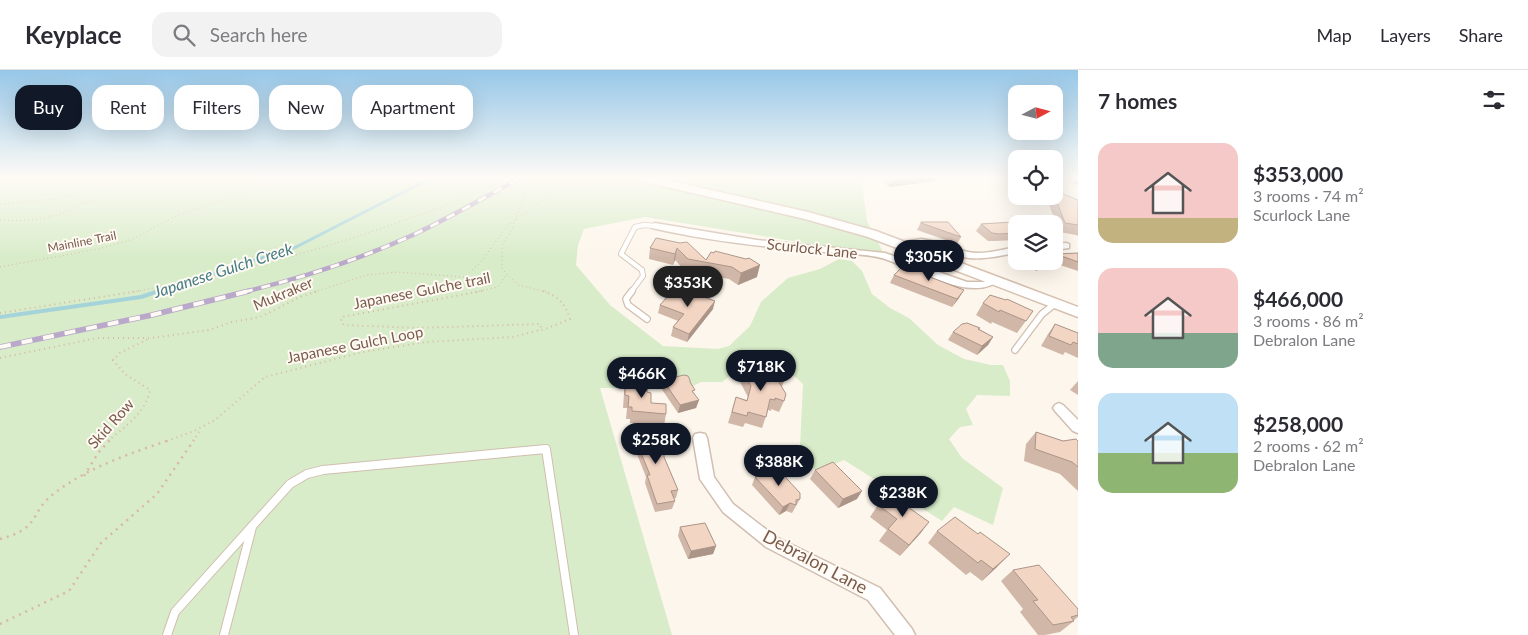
<!DOCTYPE html>
<meta charset="utf-8">
<style>
body{margin:0;font-family:Lato,sans-serif;background:#f2f2f3;color:#2b2b33;height:100vh;display:flex;flex-direction:column;font-size:19px;white-space:nowrap}
*{box-sizing:border-box;margin:0}
p{font-size:16px;color:#7c7c81}
.icon{flex:none;width:28px;height:28px;fill:none;stroke:currentColor;stroke-width:2;stroke-linecap:round;stroke-linejoin:round}
.map{position:relative;flex:1;overflow:hidden}
.side{display:flex;flex-direction:column;background:#fff;width:450px}
.side>*{flex:none}
.banner{position:absolute;left:15px;top:15px;width:475px;height:45px;display:flex;gap:10px}
.needle{width:32px;rotate:83deg}
.buttons{position:absolute;left:1008px;top:15px;display:grid;gap:10px}
.buttons a{display:grid;place-items:center;width:55px;height:55px;border-radius:10px;background:#fff;box-shadow:0 5px 20px #0002;font-size:25px}
.price{position:absolute;translate:-50% -42px;padding:0 11px;border-radius:18px;background:#111827;color:#fff;font-size:16px;line-height:32px;filter:drop-shadow(0 1px 2px #0008)}
.price::after{content:'';position:absolute;left:50%;top:30px;width:15px;height:11px;margin-left:-8px;background:inherit;clip-path:polygon(0 0,100% 0,50% 100%)}
.price.on{background:#222;color:#fff}
ul{padding:0;list-style:none}
li{display:flex;align-items:center;gap:15px;height:125px;padding:0 20px}
li span{display:grid;place-items:center;flex:none;width:140px;height:100px;border-radius:15px;color:#555}
li>.icon{margin-inline-start:auto}
span .icon{width:60px;height:60px;fill:#fffc;stroke-width:1}
li b{font-size:21px}
h2{display:flex;justify-content:space-between;align-items:center;height:60px;padding:0 20px;font-size:21px}
.pill{padding:0 18px;border-radius:15px;background:#fff;box-shadow:0 5px 20px #0002;font-size:18px;line-height:45px}
.pill.on{background:#111827;color:#fff}
header{display:flex;align-items:center;gap:30px;box-sizing:border-box;height:70px;padding:0 25px;background:#fff;border-bottom:1px solid #e1e1e2}
header strong{font-size:24px}
nav{display:flex;gap:28px;margin-inline-start:auto;font-size:18px}
.search{width:350px;height:45px;background:#f2f2f3;display:flex;align-items:center;gap:12px;box-sizing:border-box;padding:0 18px;border-radius:15px;color:#7c7c81;font-size:19px}
main{display:flex;flex:1;min-height:0}
.map>svg:first-child{display:block}
.green{fill:#d8ecc9}
.lines{fill:none;stroke-linecap:round;stroke-linejoin:round}
.stream-far1{stroke:#a5d3da;stroke-width:3}
.stream{stroke:#a5d3da;stroke-width:4}
.service-far2-casing{stroke:#d1beb0;stroke-width:6}
.service-far1-casing{stroke:#d1beb0;stroke-width:8}
.service-casing{stroke:#d1beb0;stroke-width:10}
.minor-casing{stroke:#d1beb0;stroke-width:3}
.secondary-casing{stroke:#d6c0b0;stroke-width:3}
.path-far2{stroke:#d9b8a5;stroke-width:1;stroke-dasharray:1 3;stroke-linecap:butt}
.path-far1{stroke:#d9b8a5;stroke-width:2;stroke-dasharray:1 4;stroke-linecap:butt}
.path{stroke:#d9b8a5;stroke-width:2.5;stroke-dasharray:2 5;stroke-linecap:butt}
.service-far2{stroke:#fff;stroke-width:4.5}
.service-far1{stroke:#fff;stroke-width:5.5}
.service{stroke:#fff;stroke-width:8}
.minor{fill:#fff;fill-rule:evenodd}
.secondary{fill:#fff;fill-rule:evenodd}
.rail-far1-casing{stroke:#b9a8c9;stroke-width:4.5}
.rail-casing{stroke:#b9a8c9;stroke-width:5.5}
.rail-far1{stroke:#fffaf3;stroke-width:3;stroke-dasharray:9;stroke-linecap:butt}
.rail{stroke:#fffaf3;stroke-width:4;stroke-dasharray:11;stroke-linecap:butt}
.wall{fill:#d1b7a8}
.shaded-wall{fill:#aa9588}
.building{fill:#f3d5c3;stroke:#aa9588}
.labels{text-anchor:middle;stroke-width:4;stroke-linejoin:round;paint-order:stroke}
.far-street-label{font-size:12px;fill:#7a5c4d;stroke:#fffaf3}
.street-label{font-size:15px;fill:#7a5c4d;stroke:#fffaf3}
.water-label{font-size:16px;font-style:italic;fill:#437c86;stroke:#fffaf3}
.near-street-label{font-size:18px;fill:#7a5c4d;stroke:#fffaf3}
</style>
<header>
<strong>Keyplace</strong>
<div class="search"><svg class="icon" aria-label="search" viewBox="0 0 24 24"><circle cx="10" cy="10" r="6"/><path d="M15 15l6 6"/></svg>Search here</div>
<nav><a>Map</a><a>Layers</a><a>Share</a></nav>
</header>
<main>
<div class="map">
<svg width="1078" height="565" viewBox="0 0 1078 565">
<rect width="100%" height="100%" fill="#fdf6ec"/>
<path class="green" d="M0,108H861L867,151L885,186L645,147L584,159L578,175L576,195L610,235L663,276L718,279L729,276L750,256L761,232L788,208L820,199L839,189L852,191L862,201L872,224L890,238L909,248L938,275L964,289L991,295H1003L1010,311V326L977,325L966,339L973,355L960,357L949,369L962,388L1003,418L993,455L954,437L942,451L897,422L877,414L874,409L844,390L823,399L799,398L803,314L791,303L771,300L730,306L722,312H701L691,317L684,311L657,318H600L672,565H0Z"/>
<g class="lines">
<path class="stream-far1" d="M155,222L296,177L431,108"/>
<path class="stream" d="M0,247L141,227L159,221"/>
<defs>
<path id="service-far2" d="M631,222L643,206L642,200L621,184L635,157L644,155L655,156"/>
<g id="service-far1">
<path d="M632,221L626,229L628,235L647,249"/>
<path d="M1015,280L1042,244L1056,233"/>
</g>
<g id="service">
<path d="M167,565L175,542L290,414L307,404L323,400L546,379L574,565"/>
<path d="M224,565L252,457"/>
</g>
<g id="minor">
<path d="M655,153L757,170L885,183L967,212H984L994,206L999,209C977,235 912,198 885,189C867,183 831,183 810,181C757,176 703,170 652,158L651,156Z"/>
<path d="M921,169C938,171 952,179 968,182C984,185 1000,180 1016,177V183C1001,185 985,190 969,188C940,183 936,170 904,179L899,176L910,171Z"/>
<path d="M1066,173L1069,174V178L1054,180V174Z"/>
<path d="M1059,333L1063,335L1078,350V363L1073,361L1055,341L1053,338L1055,335Z"/>
<path d="M700,363L705,364L707,368L714,407L733,434L776,467L880,518L912,559L915,565H895L868,530L766,477L723,442L700,409L693,368L695,364Z"/>
</g>
<path id="secondary" d="M636,108H658L808,142L876,161L1078,237V247L868,167L805,149L641,111Z"/>
</defs>
<use href="#service-far2" class="service-far2-casing"/>
<use href="#service-far1" class="service-far1-casing"/>
<use href="#service" class="service-casing"/>
<use href="#minor" class="minor-casing"/>
<use href="#secondary" class="secondary-casing"/>
<g class="path-far2">
<path d="M511,108L520,110L526,120L512,159L502,175V199L518,215L547,222"/>
<path d="M520,110L560,108"/>
<path d="M83,133L103,130"/>
<path d="M0,134L56,129L132,108"/>
<path d="M0,150C28,152 59,149 83,133L74,123"/>
<path d="M0,197L98,179L131,170L174,147L245,122L276,108"/>
<path d="M132,222C226,205 318,182 408,149C441,137 475,125 506,108"/>
<path d="M314,222L367,205L397,202L464,207L480,193L507,156L554,122L570,116L588,113L633,114"/>
<path d="M475,222L498,217L506,205"/>
</g>
<g class="path-far1">
<path d="M482,221L342,247L341,251L344,255L418,258L540,254L541,258L538,260"/>
<path d="M0,243L139,221"/>
<path d="M0,288L97,268H151L209,260L232,252L260,247L300,227L318,221"/>
<path d="M108,371C124,357 146,343 150,320L125,304L113,290L120,283L150,268"/>
<path d="M167,371L194,361L215,350L265,307L363,282L426,272L513,267L548,258L570,249C566,234 558,226 543,221"/>
<path d="M193,371L201,359"/>
</g>
<g class="path">
<path d="M84,406L98,383L110,370"/>
<path d="M0,469C43,458 28,442 56,422C89,397 131,383 170,370"/>
<path d="M0,554L69,521L101,473L157,424L194,370"/>
</g>
<use href="#service-far2" class="service-far2"/>
<use href="#service-far1" class="service-far1"/>
<use href="#service" class="service"/>
<use href="#minor" class="minor"/>
<use href="#secondary" class="secondary"/>
<defs>
<g id="rail-far1">
<path d="M1067,108L1078,113"/>
<path d="M244,222C302,208 361,189 415,164C451,147 485,127 520,108"/>
</g>
<path id="rail" d="M0,277L152,245L249,221"/>
</defs>
<use href="#rail-far1" class="rail-far1-casing"/>
<use href="#rail" class="rail-casing"/>
<use href="#rail-far1" class="rail-far1"/>
<use href="#rail" class="rail"/>
</g>
<g class="wall">
<path d="M879,108H936L935,111L889,117Z"/>
<path d="M1046,126H1054L1078,130V166L1076,165L1059,162Z"/>
<path d="M921,152L961,167L957,174L917,160Z"/>
<path d="M981,154H1016V170L995,171H988L976,161Z"/>
<path d="M656,168L706,190L711,182L757,207L738,215L729,209L685,201L675,190L673,195L649,189L650,178Z"/>
<path d="M1078,183V201L1051,192L1054,191V187L1056,184Z"/>
<path d="M1027,191H1044L1037,201L1024,196Z"/>
<path d="M909,200L933,205L931,208L959,228L952,237L890,213L894,205Z"/>
<path d="M983,233L1033,241L1017,263L992,252L991,254L976,245Z"/>
<path d="M660,235L713,239L687,272L671,266L673,257L678,251L658,243Z"/>
<path d="M1055,254L1078,263V288L1065,282L1063,285L1041,276L1048,264Z"/>
<path d="M980,258L979,259L993,267L988,275L977,285L948,270L953,262Z"/>
<path d="M743,301L785,308L782,317L784,331L779,342L771,339V341L768,340L762,358L745,353L743,357L728,353L736,327L747,330L748,327L740,312Z"/>
<path d="M663,310L690,312L694,324L699,330L696,338L678,343L661,318Z"/>
<path d="M625,311L647,322L651,333L666,344L664,356L630,353V349H626L627,338H623L624,323Z"/>
<path d="M1078,311V325L1070,320Z"/>
<path d="M632,361L664,387L678,420L676,428H674L675,431L672,439L655,442L645,413L646,407L631,369Z"/>
<path d="M1036,362L1063,371H1078V421L1060,404L1024,391L1026,374Z"/>
<path d="M761,400L800,429L792,443L786,441L779,445L752,415L755,407L759,405Z"/>
<path d="M815,400L857,429L838,438L810,409Z"/>
<path d="M912,433L909,438L929,452L900,486L879,471L887,460L870,447L878,435Z"/>
<path d="M680,457L716,476L713,484L688,489L678,466Z"/>
<path d="M937,461L998,496L982,511L970,502L966,505L928,473Z"/>
<path d="M1013,500L1078,539V547L1074,550V551L1060,562L1045,565H1038L1020,542L1023,539L1001,511Z"/>
</g>
<g class="shaded-wall">
<path d="M894,108H936L935,111L889,117L892,109Z"/>
<path d="M677,178L675,190L673,195L675,184Z"/>
<path d="M760,195L757,207L738,215L741,203Z"/>
<path d="M964,220L959,228L952,237L957,229Z"/>
<path d="M715,231L713,239L687,272L689,264Z"/>
<path d="M993,267L988,275L977,285L982,276Z"/>
<path d="M699,330L696,338L678,343L680,335Z"/>
<path d="M862,421L857,429L838,438L843,429Z"/>
<path d="M790,433L786,441L779,445L783,437Z"/>
<path d="M929,452L920,464L900,486L909,475Z"/>
<path d="M716,476L713,484L688,489L691,481Z"/>
<path d="M1010,484L998,496L982,511L993,499Z"/>
</g>
<g class="building">
<path d="M1054,120L1078,130V155L1065,153L1054,125Z"/>
<path d="M1029,151L1033,154H1016V163L999,164L992,163L981,154Z"/>
<path d="M921,152H948L961,167L921,153Z"/>
<path d="M656,168L680,173L687,172L706,190L711,182L714,183L715,181L746,189L749,188L760,195L741,203L732,197L688,189L677,178L675,184L650,178Z"/>
<path d="M1078,183V192L1056,184Z"/>
<path d="M902,197L909,200L917,198L933,205L930,207L964,220L957,229L894,205Z"/>
<path d="M676,217L715,231L689,264L673,257L684,244L660,235Z"/>
<path d="M990,225L1006,230L1007,229L1033,241L1026,251L1000,240L999,242L983,233Z"/>
<path d="M967,253L980,258L978,259L993,267L982,276L953,262L962,254Z"/>
<path d="M1055,254L1078,263V274L1073,272L1071,275L1049,266Z"/>
<path d="M779,298L785,308L777,309L786,324L784,331L775,328V330L770,329L766,347L748,342L747,346L732,342L736,327L747,331L751,316L743,301Z"/>
<path d="M684,305L688,306L690,310V312L695,320L692,321L699,330L680,335L663,310Z"/>
<path d="M625,311L647,313V322L651,323V333L666,334V344L632,341V337H628L629,326L625,325Z"/>
<path d="M655,358L664,380V387L678,420L671,421L675,431L657,434L647,405H650L632,361Z"/>
<path d="M1036,362L1063,371L1076,369L1078,371V397L1072,392L1035,379Z"/>
<path d="M833,392L862,421L843,429L815,400Z"/>
<path d="M776,397L800,423V429L796,430V435L790,433L783,437L755,407L761,404V400L766,402Z"/>
<path d="M894,421L912,433L908,437L929,452L909,475L888,459L897,449L878,435Z"/>
<path d="M955,447L978,464L980,462L1010,484L993,499L981,490L978,493L937,461Z"/>
<path d="M705,453L716,476L691,481L680,457Z"/>
<path d="M1039,495L1078,539V545L1071,547L1074,551L1053,555L1033,531L1038,530L1013,500Z"/>
</g>
<linearGradient id="sky" x2="0" y2="1"><stop stop-color="#97c7e8"/><stop offset="0.57" stop-color="#fefbf6"/><stop offset="1" stop-color="#fefbf6" stop-opacity="0"/></linearGradient>
<rect width="1078" height="188" fill="url(#sky)"/>
<g class="labels">
<g class="far-street-label">
<text transform="translate(82 172) rotate(-11)" y="4">Mainline Trail</text>
</g>
<g class="street-label">
<text transform="translate(812 179) rotate(6)" y="5">Scurlock Lane</text>
<text transform="translate(422 221) rotate(-11)" y="5">Japanese Gulche trail</text>
<text transform="translate(283 224) rotate(-23)" y="5">Mukraker</text>
<text transform="translate(355 275) rotate(-11)" y="5">Japanese Gulch Loop</text>
<text transform="translate(111 354) rotate(-48)" y="5">Skid Row</text>
</g>
<g class="water-label">
<text transform="translate(223 200) rotate(-18)" y="6">Japanese Gulch Creek</text>
</g>
<g class="near-street-label">
<text transform="translate(815 492) rotate(28)" y="6">Debralon Lane</text>
</g>
</g>
</svg>
<div class="buttons">
<a><svg class="needle" viewBox="-14 -14 28 28"><path d="M0-13l5 13h-10z" fill="#e53935"/><path d="M0 13l5-13h-10z" fill="#7c7c81"/></svg></a>
<a><svg class="icon" aria-label="locate" viewBox="0 0 24 24"><circle cx="12" cy="12" r="6"/><path d="M12 2v4M12 18v4M2 12h4M18 12h4"/></svg></a>
<a><svg class="icon" aria-label="layers" viewBox="0 0 24 24"><path d="M12 4l9 5-9 5-9-5zM3 14l9 5 9-5"/></svg></a>
</div>
<b class="price" style="left:929px;top:212px">$305K</b>
<b class="price on" style="left:688px;top:238px">$353K</b>
<b class="price" style="left:761px;top:322px">$718K</b>
<b class="price" style="left:642px;top:329px">$466K</b>
<b class="price" style="left:656px;top:395px">$258K</b>
<b class="price" style="left:779px;top:417px">$388K</b>
<b class="price" style="left:903px;top:448px">$238K</b>
<div class="banner">
<a class="pill on">Buy</a>
<a class="pill">Rent</a>
<a class="pill">Filters</a>
<a class="pill">New</a>
<a class="pill">Apartment</a>
</div>
</div>
<section class="side">
<h2>7 homes<svg class="icon" aria-label="filters" viewBox="0 0 24 24"><path d="M4 7h16M4 17h16"/><circle cx="9" cy="7" r="2"/><circle cx="15" cy="17" r="2"/></svg></h2>
<ul>
<li><span style="background:linear-gradient(#f6c9c9 75%,#c2b280 0)"><svg class="icon" aria-label="home" viewBox="0 0 24 24"><path d="M3 11l9-7 9 7M6 9v11h12V9"/></svg></span><div><b>$353,000</b><p>3 rooms · 74 m²</p><p>Scurlock Lane</p></div></li>
<li><span style="background:linear-gradient(#f6c9c9 65%,#7fa58c 0)"><svg class="icon" aria-label="home" viewBox="0 0 24 24"><path d="M3 11l9-7 9 7M6 9v11h12V9"/></svg></span><div><b>$466,000</b><p>3 rooms · 86 m²</p><p>Debralon Lane</p></div></li>
<li><span style="background:linear-gradient(#bfe0f5 60%,#8fb573 0)"><svg class="icon" aria-label="home" viewBox="0 0 24 24"><path d="M3 11l9-7 9 7M6 9v11h12V9"/></svg></span><div><b>$258,000</b><p>2 rooms · 62 m²</p><p>Debralon Lane</p></div></li>
</ul>
</section>
</main>
